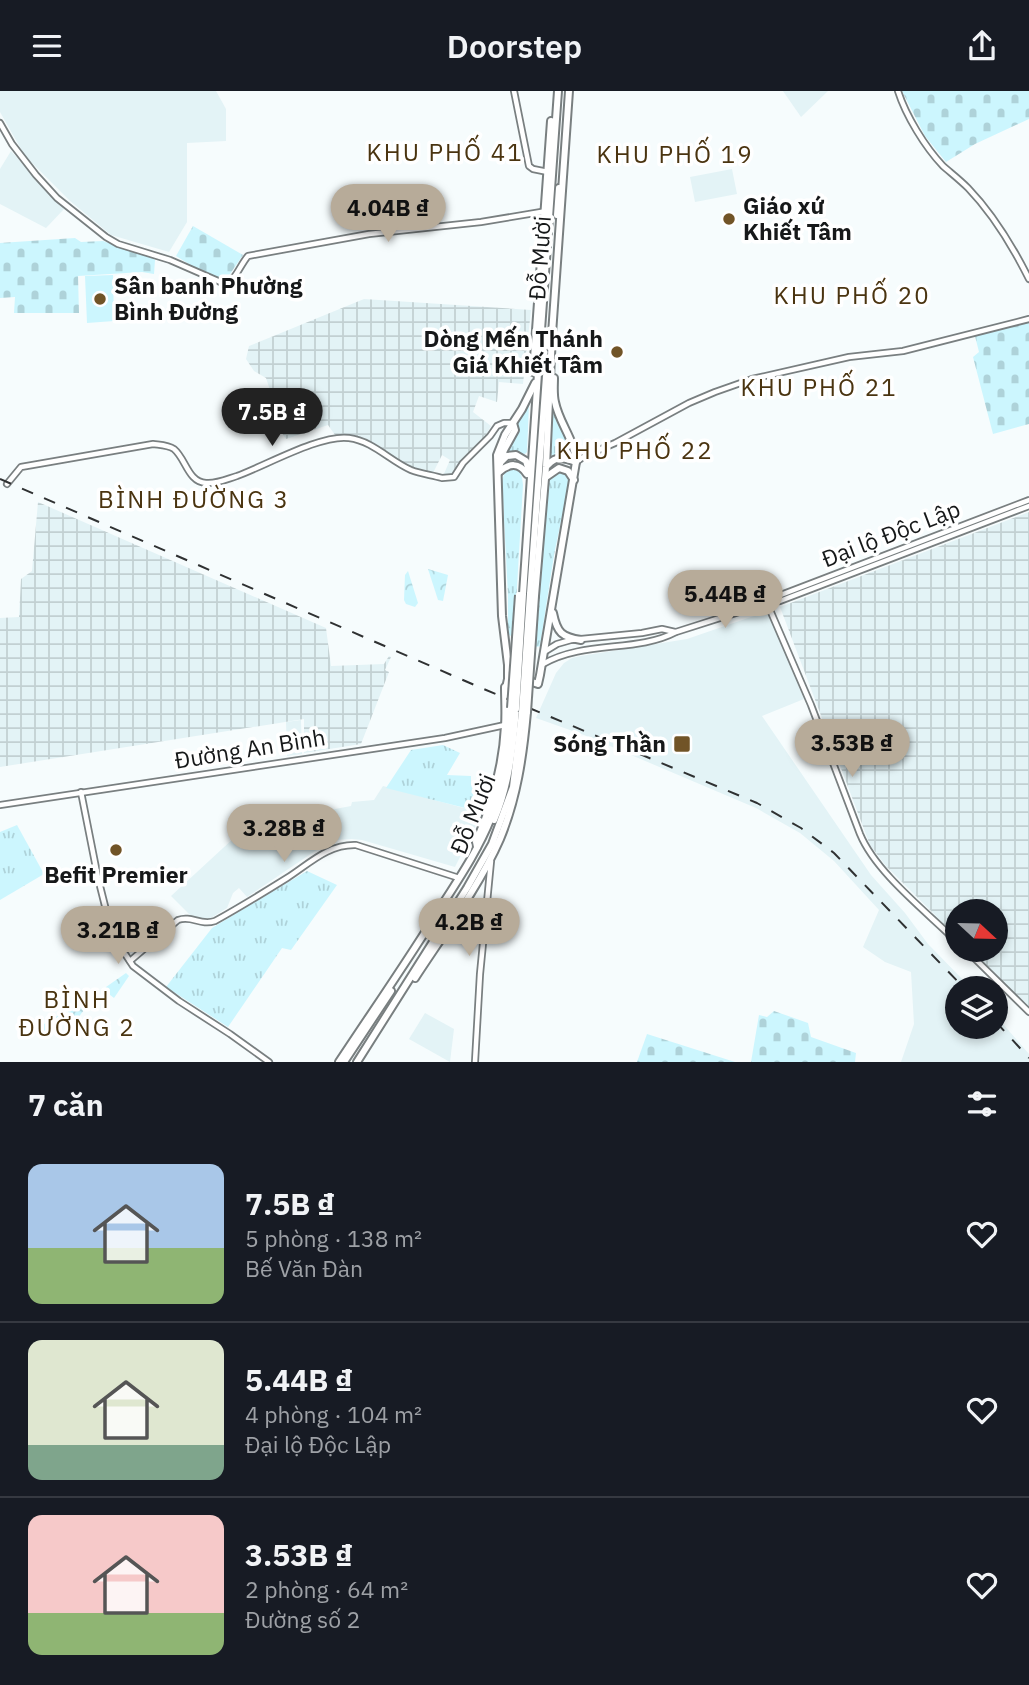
<!DOCTYPE html>
<html lang="vi">
<meta charset="utf-8">
<style>
body{margin:0;font-family:"IBM Plex Sans",sans-serif;background:#20242c;color:#f1f3f6;height:100vh;display:flex;flex-direction:column;font-size:26px;white-space:nowrap}
*{box-sizing:border-box;margin:0}
p{font-size:23px;color:#9ea1a6}
.icon{flex:none;width:38px;height:38px;fill:none;stroke:currentColor;stroke-width:2;stroke-linecap:round;stroke-linejoin:round}
.map{position:relative;height:971px;overflow:hidden}
.details{display:flex;flex-direction:column;background:#171b24;flex:1}
.details>*{flex:none}
.needle{width:46px;rotate:112deg}
.controls{position:absolute;left:945px;top:808px;display:grid;gap:14px}
.controls a{display:grid;place-items:center;width:63px;height:63px;border-radius:50%;background:#171b24;box-shadow:0 4px 10px #0003;font-size:35px}
.price{position:absolute;translate:-50% -60px;padding:0 16px;border-radius:24px;background:#b7ab99;color:#111;font-size:23px;line-height:46px;filter:drop-shadow(0 2px 4px #0008)}
.price::after{content:'';position:absolute;left:50%;top:42px;width:21px;height:16px;margin-left:-10px;background:inherit;clip-path:polygon(0 0,100% 0,50% 100%)}
.price.active{background:#222;color:#fff}
ul{padding:0;list-style:none}
li{display:flex;align-items:center;gap:21px;height:175px;padding:0 28px}
li+li{border-top:2px solid #363941}
li span{display:grid;place-items:center;flex:none;width:196px;height:140px;border-radius:14px;color:#555}
li>.icon{margin-inline-start:auto}
span .icon{width:84px;height:84px;fill:#fffc;stroke-width:1}
li b{font-size:30px}
h2{display:flex;justify-content:space-between;align-items:center;height:84px;padding:0 28px;font-size:30px}
header{display:flex;justify-content:space-between;align-items:center;height:91px;padding:0 28px;background:#171b24;font-size:32px;font-weight:600}
.map>svg:first-child{display:block}
.built{fill:#e3f3f6}
.industrial{fill:url(#industrial-grid)}
.grass{fill:url(#grass-tufts)}
.cemetery{fill:url(#cemetery-stones)}
.park{fill:url(#park-crowns)}
.pitch{fill:#ccf6fe}
.lines{fill:none;stroke-linecap:round;stroke-linejoin:round}
.tertiary-casing{stroke:#797f80;stroke-width:8}
.secondary-casing{stroke:#797f80;stroke-width:8}
.trunk-casing{stroke:#797f80;stroke-width:10}
.tertiary{stroke:#fff;stroke-width:4.5}
.secondary{stroke:#fff;stroke-width:4.5}
.trunk{stroke:#fff;stroke-width:6}
.rail{stroke:#2f3132;stroke-width:2;stroke-dasharray:12 12;stroke-linecap:butt}
.trunk-bridge-casing{stroke:#797f80;stroke-width:10;stroke-linecap:butt}
.trunk-bridge{stroke:#fff;stroke-width:6}
.poi-dot{fill:#715427;stroke:#fff;stroke-width:2.5}
.labels{text-anchor:middle;stroke-width:7;stroke-linejoin:round;paint-order:stroke}
.poi-label{font-size:23px;font-weight:bold;fill:#161819;stroke:#fff;text-anchor:start}
.street-label{font-size:23px;fill:#161819;stroke:#fff}
.neighbourhood-label{font-size:24px;letter-spacing:2px;fill:#4a3410;stroke:#fff}
</style>
<header><svg class="icon" aria-label="menu" viewBox="0 0 24 24"><path d="M4 6h16M4 12h16M4 18h16"/></svg>Doorstep<svg class="icon" aria-label="share" viewBox="0 0 24 24"><path d="M12 15V3M7 8l5-5 5 5M5 13v7h14v-7"/></svg></header>
<div class="map">
<svg width="1029" height="971" viewBox="0 0 1029 971">
<defs>
<pattern id="industrial-grid" width="8" height="8" patternUnits="userSpaceOnUse" patternTransform="scale(1.75)"><rect width="8" height="8" fill="#e3f3f6"/><path d="M0 4h8M4 0v8" fill="none" stroke="#c2d0d2"/></pattern>
<pattern id="grass-tufts" width="24" height="20" patternUnits="userSpaceOnUse" patternTransform="scale(1.75)"><rect width="24" height="20" fill="#ccf6fe"/><path d="M3 7l-1-3M5 7V3M7 7l1-3M15 17l-1-3M17 17v-4M19 17l1-3" fill="none" stroke="#aed2d9"/></pattern>
<pattern id="cemetery-stones" width="16" height="16" patternUnits="userSpaceOnUse" patternTransform="scale(1.75)"><rect width="16" height="16" fill="#ccf6fe"/><path d="M2 7V4a2 2 0 0 1 4 0v3zM10 15v-3a2 2 0 0 1 4 0v3z" fill="#aed2d9"/></pattern>
<pattern id="park-crowns" width="20" height="18" patternUnits="userSpaceOnUse" patternTransform="scale(1.75)"><rect width="20" height="18" fill="#ccf6fe"/><path d="M2 6a3 3 0 1 1 6 0M12 15a3 3 0 1 1 6 0" fill="none" stroke="#aed2d9"/></pattern>
</defs>
<rect width="100%" height="100%" fill="#f6fcfd"/>
<g class="built">
<path d="M0,0H216L226,18V50L187,52V131L169,161L111,144L69,109L25,65L0,21Z"/>
<path d="M783,0H828L801,26Z"/>
<path d="M11,60L64,118L46,137L0,113V78Z"/>
<path d="M732,78L737,103L695,111L690,86Z"/>
<path d="M768,520L804,608L762,625L871,784L905,822L928,853L972,898H957V936H996V925L1029,963V971H901L914,933L911,881L885,871L863,856L879,819L834,770L800,742L756,717L584,644L536,627L556,582L564,572L572,567L581,565L687,548Z"/>
<path d="M301,629L302,663L287,665L286,631Z"/>
<path d="M383,695L482,722L455,776L362,749L351,748L337,749L326,754L314,722L351,715L352,711L374,709Z"/>
<path d="M278,724L298,729L310,738L318,758L247,806L239,797L233,802L227,817L211,827L196,828L190,824L171,805L248,734L261,727Z"/>
<path d="M425,922L454,938L450,971L409,948Z"/>
</g>
<g class="industrial">
<path d="M364,208L531,219L523,293L499,291L497,311L479,305L473,321L491,335L483,349L472,358L453,382L448,385H443L450,369L442,364L433,382L424,381L410,377L377,356L360,348L349,345L335,344L328,334L286,348L279,338L273,314L274,311L266,287L254,280L246,268L249,255Z"/>
<path d="M38,411L326,537L331,575L384,573L389,565L391,566L385,579L389,581L361,653L304,662V628L0,676V527L19,526L21,488L32,480Z"/>
<path d="M1029,421V917L971,859H996V821H957V846L886,775L870,754L780,516Z"/>
</g>
<g class="grass">
<path d="M529,313L527,361L525,363L512,361L504,363L516,333Z"/>
<path d="M551,318L570,355L572,362C564,364 556,364 548,365Z"/>
<path d="M511,377C521,378 522,384 523,394L514,547L508,543V504L502,389L505,381Z"/>
<path d="M553,380H563L567,386L569,392L554,464L540,555L537,556L535,555L544,419L548,391Z"/>
<path d="M443,654L460,662L447,684L471,685V694L494,693L485,722L386,697L411,659Z"/>
<path d="M17,734L44,783L0,809V741Z"/>
<path d="M307,780L337,794L291,859L282,857L228,936L166,896L212,837Z"/>
</g>
<g class="cemetery">
<path d="M902,0H1029V28L975,53L946,71L925,45Z"/>
<path d="M193,135L243,164L228,186L220,192L176,165Z"/>
<path d="M75,147L81,151L103,150L152,167L155,169L154,183L142,181L78,185L79,222H14L15,206L0,207V152Z"/>
<path d="M1029,230V333L993,343L973,266L979,261L975,245Z"/>
<path d="M774,920L808,932L811,946L856,962L855,971H751L759,924L767,926Z"/>
<path d="M647,943L735,971H637Z"/>
</g>
<g class="park">
<path d="M428,478L448,484L443,510L438,509Z"/>
<path d="M408,480L418,512L415,516L406,513L404,509L405,484Z"/>
<path d="M126,882L129,885L114,907L105,900L106,896Z"/>
<path d="M92,904L94,905L78,927L68,921L69,918Z"/>
<path d="M59,924L60,925L44,948L35,942L36,938Z"/>
</g>
<path class="pitch" d="M113,184L114,230L87,232L85,185Z"/>
<g class="lines">
<defs>
<g id="tertiary">
<path d="M514,0L529,75L533,78L548,81"/>
<path d="M898,0C906,25 925,56 943,75C951,82 960,89 968,97C993,123 1013,156 1029,188"/>
<path d="M0,32L12,53L36,84L57,107L106,146L118,153L170,169L225,193C236,189 240,174 248,165L369,143L481,131L547,120"/>
<path d="M576,371L585,365L615,352L689,312L715,301L752,288L849,266L903,260L1029,228"/>
<path d="M7,393L21,376L153,353C160,354 168,354 174,358C186,368 188,391 206,392C217,393 227,388 237,385C265,375 321,343 349,347C373,350 390,370 411,379C421,383 432,384 442,387L454,386L463,372L490,345L497,335L504,332H513"/>
<path d="M767,512L811,614L860,743C876,782 927,821 957,851"/>
<path d="M81,701L98,787L112,843L133,875L179,910L230,943L269,971"/>
<path d="M0,714L445,647L505,634"/>
<path d="M966,859L1029,921"/>
<path d="M130,870L178,829C192,824 200,835 215,830C240,816 263,802 287,787C309,773 328,753 356,754L459,787"/>
</g>
<g id="secondary">
<path d="M771,510L778,505L1029,409"/>
<path d="M544,561L557,553L571,549L642,542L662,538L675,541"/>
<path d="M543,573C585,549 636,562 676,541L767,512L780,510L1029,415"/>
<path d="M475,971L480,883L491,770"/>
</g>
<g id="trunk">
<path d="M557,124L559,97"/>
<path d="M533,281L551,30"/>
<path d="M502,370L507,365L516,364L526,370L529,380"/>
<path d="M548,374C556,364 565,367 576,371"/>
<path d="M499,377L504,359L515,339L513,332"/>
<path d="M499,381C509,372 519,371 527,383"/>
<path d="M546,386L559,377L568,380L574,389"/>
<path d="M523,503C534,335 546,168 558,0"/>
<path d="M530,503L546,285"/>
<path d="M535,505L546,376L552,243L569,0"/>
<path d="M553,522C557,542 562,546 581,549"/>
<path d="M526,589L538,593L540,584L576,371C575,349 559,332 555,311C553,303 554,295 554,287"/>
<path d="M506,597L508,588V574L502,525L497,364L505,344L522,318L535,292"/>
<path d="M494,729C509,694 513,656 516,618"/>
<path d="M477,756L476,751C492,714 503,675 505,635C506,622 505,609 505,596"/>
<path d="M415,887C443,844 480,794 500,748C517,707 523,665 527,621"/>
<path d="M339,971C374,918 411,865 444,811C462,783 479,757 491,727C504,691 508,655 511,617"/>
<path d="M344,971L391,900"/>
<path d="M357,971L467,797L492,753L513,696L522,621"/>
</g>
</defs>
<use href="#tertiary" class="tertiary-casing"/>
<use href="#secondary" class="secondary-casing"/>
<use href="#trunk" class="trunk-casing"/>
<use href="#tertiary" class="tertiary"/>
<use href="#secondary" class="secondary"/>
<use href="#trunk" class="trunk"/>
<g class="rail">
<path d="M0,388L479,596L757,712L801,737L834,762L965,898"/>
<path d="M996,931L1029,967"/>
</g>
<defs>
<g id="trunk-bridge">
<path d="M511,617L519,504"/>
<path d="M516,618L523,503"/>
<path d="M522,621L530,503"/>
<path d="M527,621L535,505"/>
</g>
</defs>
<use href="#trunk-bridge" class="trunk-bridge-casing"/>
<use href="#trunk-bridge" class="trunk-bridge"/>
</g>
<g class="poi-dot">
<circle cx="729" cy="128" r="7"/>
<circle cx="100" cy="208" r="7"/>
<circle cx="617" cy="261" r="7"/>
<rect x="673" y="644" width="18" height="18" rx="3.5"/>
<circle cx="116" cy="759" r="7"/>
</g>
<g class="labels">
<g class="poi-label">
<text x="743" y="123">Giáo xứ<tspan x="743" dy="26">Khiết Tâm</tspan></text>
<text x="114" y="203">Sân banh Phường<tspan x="114" dy="26">Bình Đường</tspan></text>
<text x="603" y="256" text-anchor="end">Dòng Mến Thánh<tspan x="603" dy="26">Giá Khiết Tâm</tspan></text>
<text x="666" y="661" text-anchor="end">Sóng Thần</text>
<text x="116" y="792" text-anchor="middle">Befit Premier</text>
</g>
<g class="street-label">
<text transform="translate(540 167) rotate(-86)" y="8">Đỗ Mười</text>
<text transform="translate(891 443) rotate(-21)" y="8">Đại lộ Độc Lập</text>
<text transform="translate(250 658) rotate(-9)" y="8">Đường An Bình</text>
<text transform="translate(473 723) rotate(-68)" y="8">Đỗ Mười</text>
</g>
<g class="neighbourhood-label">
<text x="445" y="70">KHU PHỐ 41</text>
<text x="675" y="72">KHU PHỐ 19</text>
<text x="852" y="213">KHU PHỐ 20</text>
<text x="819" y="305">KHU PHỐ 21</text>
<text x="635" y="368">KHU PHỐ 22</text>
<text x="194" y="417">BÌNH ĐƯỜNG 3</text>
<text x="77" y="917">BÌNH<tspan x="77" dy="28">ĐƯỜNG 2</tspan></text>
</g>
</g>
</svg>
<div class="controls">
<a><svg class="needle" viewBox="-14 -14 28 28"><path d="M0-13l5 13h-10z" fill="#e53935"/><path d="M0 13l5-13h-10z" fill="#9ea1a6"/></svg></a>
<a><svg class="icon" aria-label="layers" viewBox="0 0 24 24"><path d="M12 4l9 5-9 5-9-5zM3 14l9 5 9-5"/></svg></a>
</div>
<b class="price" style="left:388px;top:153px">4.04B ₫</b>
<b class="price active" style="left:272px;top:357px">7.5B ₫</b>
<b class="price" style="left:725px;top:539px">5.44B ₫</b>
<b class="price" style="left:852px;top:688px">3.53B ₫</b>
<b class="price" style="left:284px;top:773px">3.28B ₫</b>
<b class="price" style="left:469px;top:867px">4.2B ₫</b>
<b class="price" style="left:118px;top:875px">3.21B ₫</b>
</div>
<section class="details">
<h2>7 căn<svg class="icon" aria-label="filters" viewBox="0 0 24 24"><path d="M4 7h16M4 17h16"/><circle cx="9" cy="7" r="2"/><circle cx="15" cy="17" r="2"/></svg></h2>
<ul>
<li><span style="background:linear-gradient(#a9c7e8 60%,#8fb573 0)"><svg class="icon" aria-label="home" viewBox="0 0 24 24"><path d="M3 11l9-7 9 7M6 9v11h12V9"/></svg></span><div><b>7.5B ₫</b><p>5 phòng · 138 m²</p><p>Bế Văn Đàn</p></div><svg class="icon" aria-label="heart" viewBox="0 0 24 24"><path d="M12 20l-8-8c-3-5 5-10 8-4 3-6 11-1 8 4z"/></svg></li>
<li><span style="background:linear-gradient(#dfe7d0 75%,#7fa58c 0)"><svg class="icon" aria-label="home" viewBox="0 0 24 24"><path d="M3 11l9-7 9 7M6 9v11h12V9"/></svg></span><div><b>5.44B ₫</b><p>4 phòng · 104 m²</p><p>Đại lộ Độc Lập</p></div><svg class="icon" aria-label="heart" viewBox="0 0 24 24"><path d="M12 20l-8-8c-3-5 5-10 8-4 3-6 11-1 8 4z"/></svg></li>
<li><span style="background:linear-gradient(#f6c9c9 70%,#8fb573 0)"><svg class="icon" aria-label="home" viewBox="0 0 24 24"><path d="M3 11l9-7 9 7M6 9v11h12V9"/></svg></span><div><b>3.53B ₫</b><p>2 phòng · 64 m²</p><p>Đường số 2</p></div><svg class="icon" aria-label="heart" viewBox="0 0 24 24"><path d="M12 20l-8-8c-3-5 5-10 8-4 3-6 11-1 8 4z"/></svg></li>
</ul>
</section>
